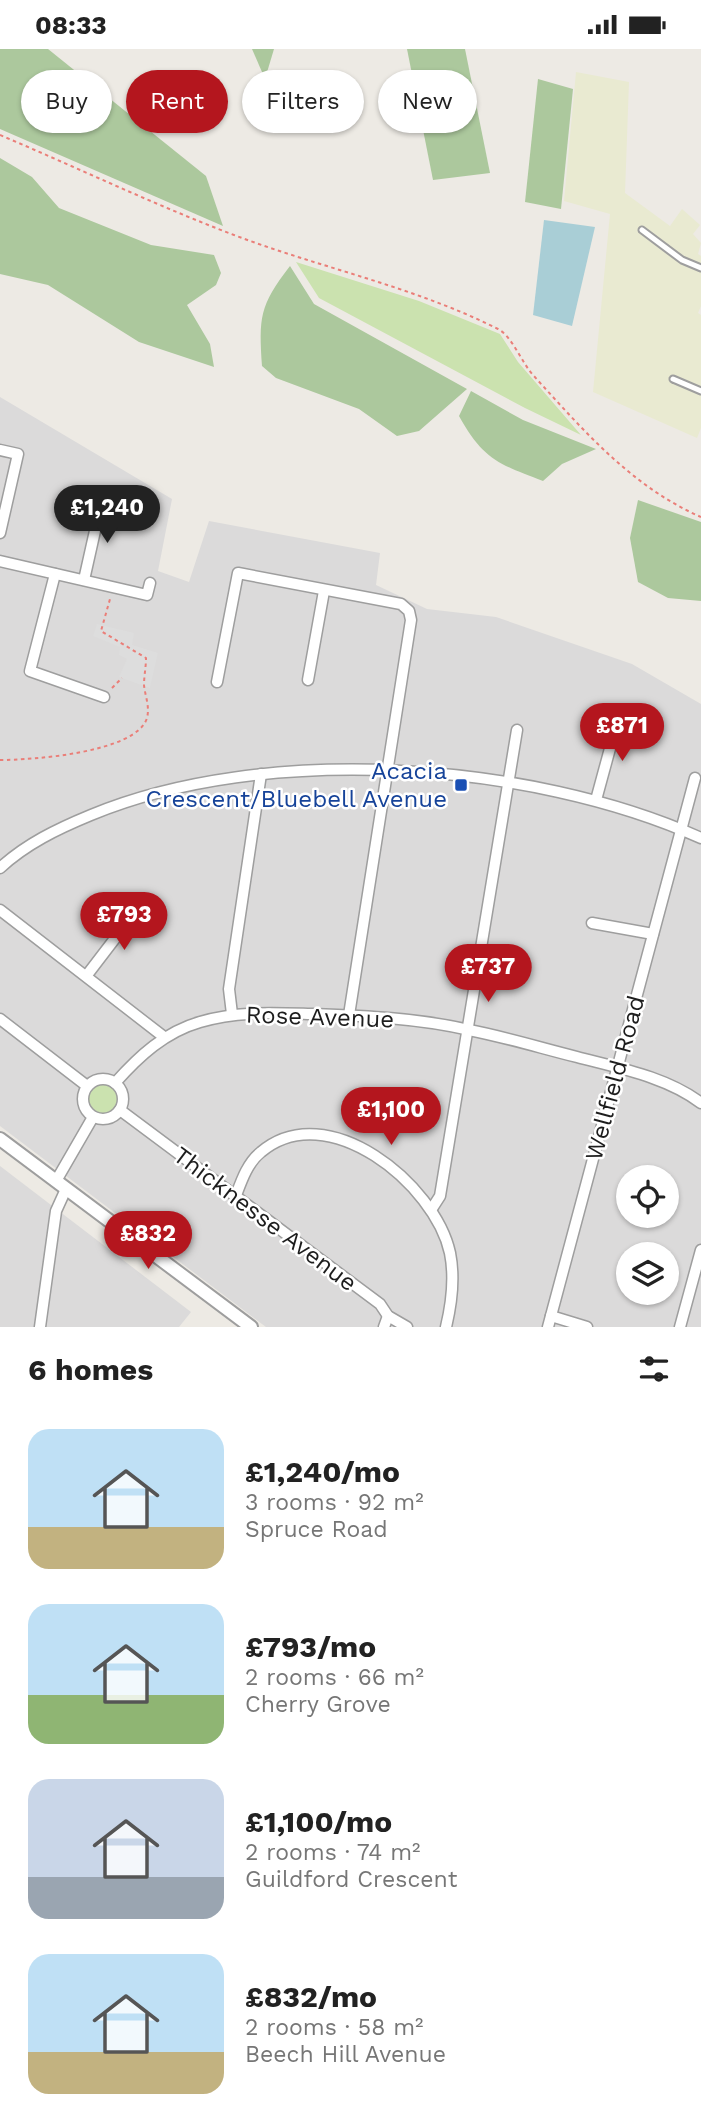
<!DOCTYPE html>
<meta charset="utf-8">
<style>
body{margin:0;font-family:"Work Sans",sans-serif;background:#f2f2f2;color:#222;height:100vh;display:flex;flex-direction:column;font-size:26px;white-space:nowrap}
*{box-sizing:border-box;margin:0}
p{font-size:23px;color:#767676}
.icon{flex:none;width:38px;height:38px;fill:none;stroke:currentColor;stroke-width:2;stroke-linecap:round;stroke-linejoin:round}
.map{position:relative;height:1278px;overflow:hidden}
.sheet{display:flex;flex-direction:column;background:#fff;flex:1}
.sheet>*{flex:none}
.banner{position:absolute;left:21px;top:21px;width:660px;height:63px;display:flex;gap:14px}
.tools{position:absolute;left:616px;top:1116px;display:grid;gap:14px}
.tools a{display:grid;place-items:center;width:63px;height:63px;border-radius:50%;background:#fff;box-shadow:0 2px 5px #0004;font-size:35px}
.price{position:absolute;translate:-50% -60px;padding:0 16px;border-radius:24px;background:#b4161e;color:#fff;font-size:23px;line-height:46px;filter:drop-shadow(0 2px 4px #0008)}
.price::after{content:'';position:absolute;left:50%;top:42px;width:21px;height:16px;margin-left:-10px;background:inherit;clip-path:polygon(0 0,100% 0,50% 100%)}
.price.current{background:#222;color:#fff}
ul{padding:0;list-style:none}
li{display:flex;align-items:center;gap:21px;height:175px;padding:0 28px}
li span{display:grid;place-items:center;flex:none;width:196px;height:140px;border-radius:21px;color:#555}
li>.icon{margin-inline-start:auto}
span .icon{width:84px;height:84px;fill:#fffc;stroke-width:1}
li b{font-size:30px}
h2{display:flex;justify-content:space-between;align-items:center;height:84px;padding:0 28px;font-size:30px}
.pill{padding:0 24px;border-radius:32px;background:#fff;box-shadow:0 2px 5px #0004;font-size:24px;line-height:63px}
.pill.current{background:#b4161e;color:#fff}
.status{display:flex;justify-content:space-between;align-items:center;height:49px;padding:0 35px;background:#fff;direction:ltr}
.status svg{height:19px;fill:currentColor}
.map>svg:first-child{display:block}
.residential{fill:#dbdada;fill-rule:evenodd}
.farmland{fill:#e9ead1}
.grass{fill:#cbe2af}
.forest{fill:#acc89d}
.parking{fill:#ddd}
.water{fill:#a9ced6}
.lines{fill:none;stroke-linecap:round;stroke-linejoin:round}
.service-casing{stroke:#9e9e9e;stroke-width:9}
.minor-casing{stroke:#9e9e9e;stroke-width:13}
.tertiary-casing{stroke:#9e9e9e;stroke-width:16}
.path{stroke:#ea7e78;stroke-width:2;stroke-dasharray:3.5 3.5;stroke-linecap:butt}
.service{stroke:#fff;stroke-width:5}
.minor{stroke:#fff;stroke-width:10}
.tertiary{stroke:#fff;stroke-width:12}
.transit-dot{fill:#1a4fb4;stroke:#fff;stroke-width:2.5}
.labels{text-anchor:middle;stroke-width:5;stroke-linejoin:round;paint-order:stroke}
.transit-label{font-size:24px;fill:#164399;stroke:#fff;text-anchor:end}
.street-label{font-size:24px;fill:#1d1d1d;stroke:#fff}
</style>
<div class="status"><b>08:33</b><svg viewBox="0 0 49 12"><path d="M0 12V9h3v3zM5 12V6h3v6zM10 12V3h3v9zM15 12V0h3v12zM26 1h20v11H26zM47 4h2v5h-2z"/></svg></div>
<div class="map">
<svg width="701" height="1278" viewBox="0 0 701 1278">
<rect width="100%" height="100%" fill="#edeae4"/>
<g class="residential">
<path d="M0,348L172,450L158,522L189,533L209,472L380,504L376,536L427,560L496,568L632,615L701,655V1278H266L0,1077ZM628,1129H667V1167H628ZM628,1206H667V1244H628Z"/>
<path d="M0,1117L191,1263L179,1278H0Z"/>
</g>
<path class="farmland" d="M576,23L629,33L625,144L670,177L682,160L700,176L693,185L701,194L698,205L701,207V257L698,264L701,266V379L697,389L593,343L610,165L564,152Z"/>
<g class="grass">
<path d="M296,213L419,252L500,285L518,313L581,386L525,359L319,249Z"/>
<circle cx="103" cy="1050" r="15"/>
</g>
<g class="forest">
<path d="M0,0H48L206,127L223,177L0,80Z"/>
<path d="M252,0H274L265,30Z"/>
<path d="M407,0H465L490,124L433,131Z"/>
<path d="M538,30L573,40L561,160L525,153Z"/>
<path d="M0,109L32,128L59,159L151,196L214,206L221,224L216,236L187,256L210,295L214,318L139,293L48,236L0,225Z"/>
<path d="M290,217L314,255L467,340L419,382L397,387L359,360L276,329L262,317C259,269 259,257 290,217Z"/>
<path d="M471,342L523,371L596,400L562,415L543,432C498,415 483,410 459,367Z"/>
<path d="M638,451L701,473V552L668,549L638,533L630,489Z"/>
</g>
<path class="parking" d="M97,575L134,584L132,596L158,604L150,639L119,628L127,610L119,606L120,598L93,587Z"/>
<path class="water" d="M544,171L595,178L572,277L533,266Z"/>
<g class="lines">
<defs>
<g id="service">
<path d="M642,181L682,211L701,219"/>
<path d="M673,330L701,342"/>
</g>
<g id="minor">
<path d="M0,401L18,405L0,484"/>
<path d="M0,512L147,546L150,534"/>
<path d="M55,525L30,622L104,648"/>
<path d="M84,531L101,455"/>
<path d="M308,631L324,542"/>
<path d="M217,633L238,524L401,555L409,562L411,571L349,966"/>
<path d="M596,751L618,670"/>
<path d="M0,819C26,795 57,780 91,766C265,694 530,712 701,789"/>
<path d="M0,861L164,988"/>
<path d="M592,874L653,885"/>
<path d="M87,926L136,862"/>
<path d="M232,965L229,940L261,725"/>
<path d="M0,970L87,1037"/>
<circle cx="103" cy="1050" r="20"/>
<path d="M115,1034C139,1007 165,983 200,973C236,962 274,964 311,965C363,967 418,969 469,981C505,988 541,999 577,1008C619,1019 667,1028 701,1054"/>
<path d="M120,1061L380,1255L388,1267L407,1278"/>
<path d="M56,1132L93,1068"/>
<path d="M235,1149C241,1133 247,1114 261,1103C327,1047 435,1135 450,1204C455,1229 452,1253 446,1278"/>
<path d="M431,1161L440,1147L517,681"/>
<path d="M551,1267L587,1278"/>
<path d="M40,1278L56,1162L66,1140"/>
<path d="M384,1278L388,1267"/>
<path d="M548,1278L695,729"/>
<path d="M680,1278L701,1201"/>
</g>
<path id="tertiary" d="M0,1090L251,1278"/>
</defs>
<use href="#service" class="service-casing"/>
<use href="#minor" class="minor-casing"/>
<use href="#tertiary" class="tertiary-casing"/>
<g class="path">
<path d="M0,86C78,119 155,156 234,186C321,219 415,238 498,280C512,287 522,314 533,326C583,381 632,438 701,468"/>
<path d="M112,639L122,629"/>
<path d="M0,711C31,711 136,704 147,669C150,657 145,647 144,636C144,627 146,618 146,609L101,582L110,550"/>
</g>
<use href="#service" class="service"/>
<use href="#minor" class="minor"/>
<use href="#tertiary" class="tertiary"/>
</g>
<rect class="transit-dot" x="454" y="729" width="14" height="14" rx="3.5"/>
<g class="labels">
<g class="transit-label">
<text x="447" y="730">Acacia<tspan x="447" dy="28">Crescent/Bluebell Avenue</tspan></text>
</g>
<g class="street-label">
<text transform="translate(320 968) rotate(2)" y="8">Rose Avenue</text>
<text transform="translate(615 1029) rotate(-75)" y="8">Wellfield Road</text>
<text transform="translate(265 1170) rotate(37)" y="8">Thicknesse Avenue</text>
</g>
</g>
</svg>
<div class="tools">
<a><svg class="icon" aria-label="locate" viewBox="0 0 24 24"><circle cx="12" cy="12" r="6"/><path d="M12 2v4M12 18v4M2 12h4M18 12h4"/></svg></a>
<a><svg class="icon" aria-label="layers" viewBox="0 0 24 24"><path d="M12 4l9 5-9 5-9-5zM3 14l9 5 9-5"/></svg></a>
</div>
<b class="price current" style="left:107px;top:496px">£1,240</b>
<b class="price" style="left:622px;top:714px">£871</b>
<b class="price" style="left:124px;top:903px">£793</b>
<b class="price" style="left:488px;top:955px">£737</b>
<b class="price" style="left:391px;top:1098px">£1,100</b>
<b class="price" style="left:148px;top:1222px">£832</b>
<div class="banner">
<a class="pill">Buy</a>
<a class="pill current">Rent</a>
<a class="pill">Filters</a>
<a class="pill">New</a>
</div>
</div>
<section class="sheet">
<h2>6 homes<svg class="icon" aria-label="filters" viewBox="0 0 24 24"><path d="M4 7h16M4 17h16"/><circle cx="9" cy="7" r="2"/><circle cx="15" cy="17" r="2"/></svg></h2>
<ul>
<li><span style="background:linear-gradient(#bfe0f5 70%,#c2b280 0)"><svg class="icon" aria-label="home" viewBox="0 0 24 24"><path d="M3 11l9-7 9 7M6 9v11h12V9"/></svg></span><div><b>£1,240/mo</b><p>3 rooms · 92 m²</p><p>Spruce Road</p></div></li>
<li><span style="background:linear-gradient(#bfe0f5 65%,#8fb573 0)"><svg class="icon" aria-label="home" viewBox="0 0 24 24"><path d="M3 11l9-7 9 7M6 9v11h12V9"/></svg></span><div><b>£793/mo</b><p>2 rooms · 66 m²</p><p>Cherry Grove</p></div></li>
<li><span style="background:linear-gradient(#c9d6e8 70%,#9aa5b1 0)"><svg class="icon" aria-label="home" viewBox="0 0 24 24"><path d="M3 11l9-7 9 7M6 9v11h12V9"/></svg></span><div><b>£1,100/mo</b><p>2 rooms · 74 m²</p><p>Guildford Crescent</p></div></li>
<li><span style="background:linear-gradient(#bfe0f5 70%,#c2b280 0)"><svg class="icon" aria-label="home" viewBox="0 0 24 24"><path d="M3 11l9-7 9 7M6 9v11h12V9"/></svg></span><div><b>£832/mo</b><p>2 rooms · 58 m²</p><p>Beech Hill Avenue</p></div></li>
</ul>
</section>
